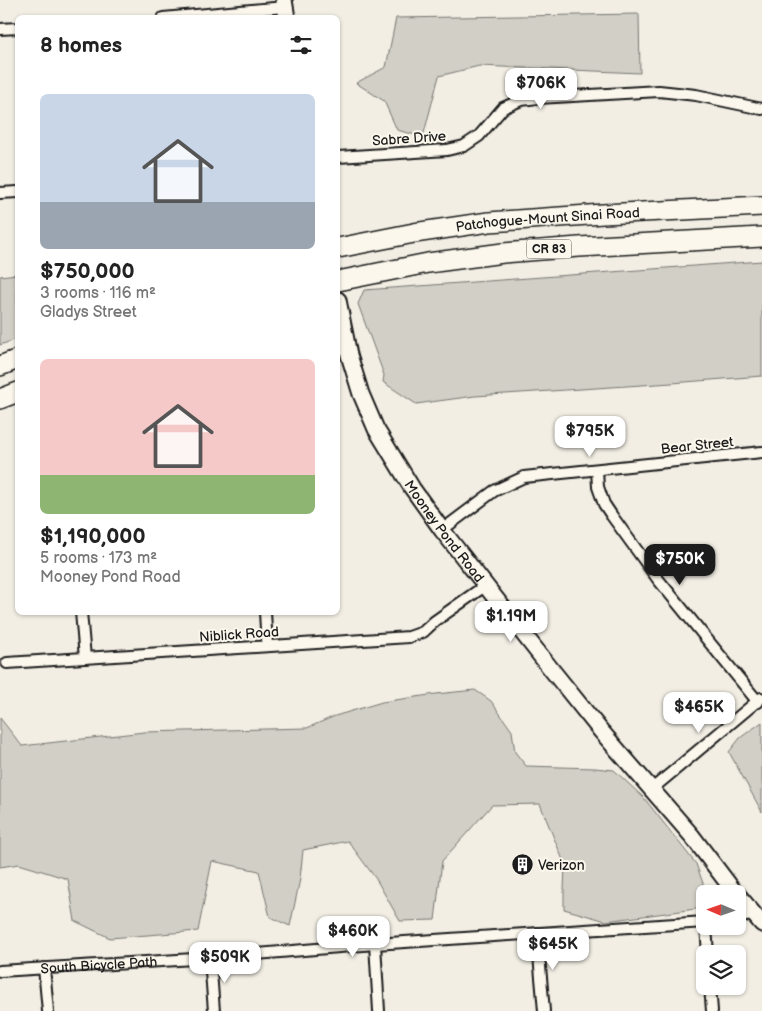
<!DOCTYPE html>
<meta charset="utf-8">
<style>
body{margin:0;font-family:"Balsamiq Sans",sans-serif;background:#f2f2f2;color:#222;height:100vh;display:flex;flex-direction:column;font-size:19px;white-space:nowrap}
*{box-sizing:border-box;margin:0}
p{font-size:16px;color:#767676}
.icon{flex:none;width:28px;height:28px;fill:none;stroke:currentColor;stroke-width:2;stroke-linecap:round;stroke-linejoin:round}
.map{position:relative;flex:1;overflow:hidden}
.drawer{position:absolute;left:15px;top:15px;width:325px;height:600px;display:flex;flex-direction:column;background:#fff;border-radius:8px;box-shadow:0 1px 4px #0004}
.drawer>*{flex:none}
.needle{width:32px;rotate:272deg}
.fabs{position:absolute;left:696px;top:885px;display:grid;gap:10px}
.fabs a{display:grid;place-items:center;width:50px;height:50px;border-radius:8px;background:#fff;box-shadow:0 1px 4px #0004;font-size:25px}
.price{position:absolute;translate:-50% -42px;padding:0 11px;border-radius:10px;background:#fff;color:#222;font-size:16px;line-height:32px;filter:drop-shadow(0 1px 2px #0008)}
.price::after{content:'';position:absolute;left:50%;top:30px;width:15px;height:11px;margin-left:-8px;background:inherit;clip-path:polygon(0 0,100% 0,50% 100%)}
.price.on{background:#1c1c1c;color:#fff}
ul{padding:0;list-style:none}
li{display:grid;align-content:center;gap:10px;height:265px;padding:0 25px}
li span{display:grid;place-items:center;height:155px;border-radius:8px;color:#555}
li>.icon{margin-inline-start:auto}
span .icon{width:90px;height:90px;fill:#fffc;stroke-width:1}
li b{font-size:21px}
h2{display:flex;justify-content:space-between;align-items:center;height:60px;padding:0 25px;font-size:21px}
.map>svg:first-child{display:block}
.green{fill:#d2cfc6;stroke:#777671}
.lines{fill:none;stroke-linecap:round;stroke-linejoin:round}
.street-casing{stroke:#1c1c1c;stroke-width:14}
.secondary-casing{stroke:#1c1c1c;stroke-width:19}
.highway-casing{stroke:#1c1c1c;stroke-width:22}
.street{stroke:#fbf7ec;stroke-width:10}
.secondary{stroke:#fbf7ec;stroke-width:15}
.highway{stroke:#fbf7ec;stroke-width:19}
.labels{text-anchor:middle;stroke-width:4;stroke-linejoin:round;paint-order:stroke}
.shield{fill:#fbf7ec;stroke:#5f5e5a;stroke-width:1}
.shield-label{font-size:12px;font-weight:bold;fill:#1c1c1c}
.street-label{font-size:14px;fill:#1c1c1c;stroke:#fbf7ec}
.poi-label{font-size:14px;fill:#1c1c1c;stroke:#fbf7ec;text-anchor:start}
</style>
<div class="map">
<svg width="762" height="1011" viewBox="0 0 762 1011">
<rect width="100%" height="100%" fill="#f2eee4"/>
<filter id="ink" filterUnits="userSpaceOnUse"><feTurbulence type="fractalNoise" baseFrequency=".02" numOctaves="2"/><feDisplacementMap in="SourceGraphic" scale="10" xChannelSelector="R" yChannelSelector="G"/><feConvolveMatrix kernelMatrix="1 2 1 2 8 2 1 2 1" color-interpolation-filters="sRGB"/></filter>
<g filter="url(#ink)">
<g class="green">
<path d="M639,14L640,73L479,66L439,76L423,137L397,130L384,101L356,83L386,67L396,18Z"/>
<path d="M762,261V376L672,383L475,396L416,404L383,382L384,375L358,304L364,290Z"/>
<path d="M17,274V339L0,345V276Z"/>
<path d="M475,690L491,701L512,731L515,752L526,766L595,768L614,770L644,798L696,864L707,894H705V904L703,908L606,921L564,909V890L565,865L540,804L492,805L442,861L435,920L400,921L376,879L348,841L303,850L300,879L290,926L270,917L259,871L212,861L198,931L110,938L75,921L68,879L19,864L0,867V718L22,746L144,732L307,728L335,716L382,702L436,694Z"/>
<path d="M762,722V812L729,752L740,738Z"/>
</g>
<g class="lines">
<defs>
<g id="street">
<path d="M163,18L285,7"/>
<path d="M0,29L18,28"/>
<path d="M338,157L447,150L464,146L479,136L503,108L521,100L538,98L659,91L696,95L762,109"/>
<path d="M0,193L18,192"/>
<path d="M597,470L598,487L604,504L612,516L657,578L758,702"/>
<path d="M442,530L494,491L524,477L762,452"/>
<path d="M81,612L85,658"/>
<path d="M265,612L267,646"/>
<path d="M7,663L409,637L423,632L435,621L486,585"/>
<path d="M652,789L761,698"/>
<path d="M738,917L753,915"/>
<path d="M706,926L708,954"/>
<path d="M537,933L544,1011"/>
<path d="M375,944L379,1011"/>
<path d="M210,958L214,1011"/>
<path d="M44,968L48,1011"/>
<path id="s1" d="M0,971L210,958L375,944L705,922"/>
<path d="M710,986L712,1011"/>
</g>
<g id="secondary">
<path d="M284,0L287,18"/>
<path id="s2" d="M338,300L349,355L361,394L376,429L412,488L442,530L551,669L601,731L692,836L736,894"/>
<path d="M738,895L762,924"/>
</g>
<g id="highway">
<path id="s3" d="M338,248L414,233L489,222L603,214L762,206"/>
<path d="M338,281L428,263L503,253L579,247L762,237"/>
<path d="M0,366L18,359"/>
<path d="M0,399L18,392"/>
</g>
</defs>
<use href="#street" class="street-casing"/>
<use href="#secondary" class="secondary-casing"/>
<use href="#highway" class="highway-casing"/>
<use href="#street" class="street"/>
<use href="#secondary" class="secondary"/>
<use href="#highway" class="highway"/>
</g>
</g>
<defs>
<symbol id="building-disc" viewBox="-11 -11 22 22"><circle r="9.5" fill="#1c1c1c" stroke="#fbf7ec"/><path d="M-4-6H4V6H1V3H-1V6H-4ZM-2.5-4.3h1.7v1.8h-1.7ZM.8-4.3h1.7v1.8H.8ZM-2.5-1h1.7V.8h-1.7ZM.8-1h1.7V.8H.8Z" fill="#fff"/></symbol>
</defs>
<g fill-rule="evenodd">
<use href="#building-disc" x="510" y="852" width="25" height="25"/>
</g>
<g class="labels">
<rect class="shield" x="526.5" y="239.5" width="45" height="19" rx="4"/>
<g class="shield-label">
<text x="549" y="253">CR 83</text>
</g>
<g class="street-label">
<text transform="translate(409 138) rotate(-4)" y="5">Sabre Drive</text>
<text dy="5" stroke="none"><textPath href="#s3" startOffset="212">Patchogue-Mount Sinai Road</textPath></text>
<text transform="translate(697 445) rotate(-6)" y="5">Bear Street</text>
<text dy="5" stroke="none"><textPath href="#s2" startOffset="258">Mooney Pond Road</textPath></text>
<text transform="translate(239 634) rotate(-4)" y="5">Niblick Road</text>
<text dy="5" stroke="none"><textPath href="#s1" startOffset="99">South Bicycle Path</textPath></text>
</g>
<g class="poi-label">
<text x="538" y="870">Verizon</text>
</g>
</g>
</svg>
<div class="fabs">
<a><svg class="needle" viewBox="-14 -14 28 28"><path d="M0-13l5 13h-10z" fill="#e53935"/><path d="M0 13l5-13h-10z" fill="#767676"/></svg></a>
<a><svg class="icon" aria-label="layers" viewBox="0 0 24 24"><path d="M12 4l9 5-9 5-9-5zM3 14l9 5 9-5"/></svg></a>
</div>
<b class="price" style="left:541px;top:110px">$706K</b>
<b class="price" style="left:590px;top:458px">$795K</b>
<b class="price on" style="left:680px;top:586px">$750K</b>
<b class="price" style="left:511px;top:643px">$1.19M</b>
<b class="price" style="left:699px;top:734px">$465K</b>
<b class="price" style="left:353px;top:958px">$460K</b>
<b class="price" style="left:553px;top:971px">$645K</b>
<b class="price" style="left:225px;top:984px">$509K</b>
<section class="drawer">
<h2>8 homes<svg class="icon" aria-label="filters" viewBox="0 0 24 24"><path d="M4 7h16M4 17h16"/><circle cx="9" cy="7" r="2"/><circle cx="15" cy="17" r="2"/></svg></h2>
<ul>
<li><span style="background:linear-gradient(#c9d6e8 70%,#9aa5b1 0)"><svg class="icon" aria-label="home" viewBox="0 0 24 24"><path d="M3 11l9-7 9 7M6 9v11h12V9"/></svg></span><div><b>$750,000</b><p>3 rooms · 116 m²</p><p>Gladys Street</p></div></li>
<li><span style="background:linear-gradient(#f6c9c9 75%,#8fb573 0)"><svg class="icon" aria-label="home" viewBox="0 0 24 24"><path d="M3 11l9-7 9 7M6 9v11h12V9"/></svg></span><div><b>$1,190,000</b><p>5 rooms · 173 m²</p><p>Mooney Pond Road</p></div></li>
</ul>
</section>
</div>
